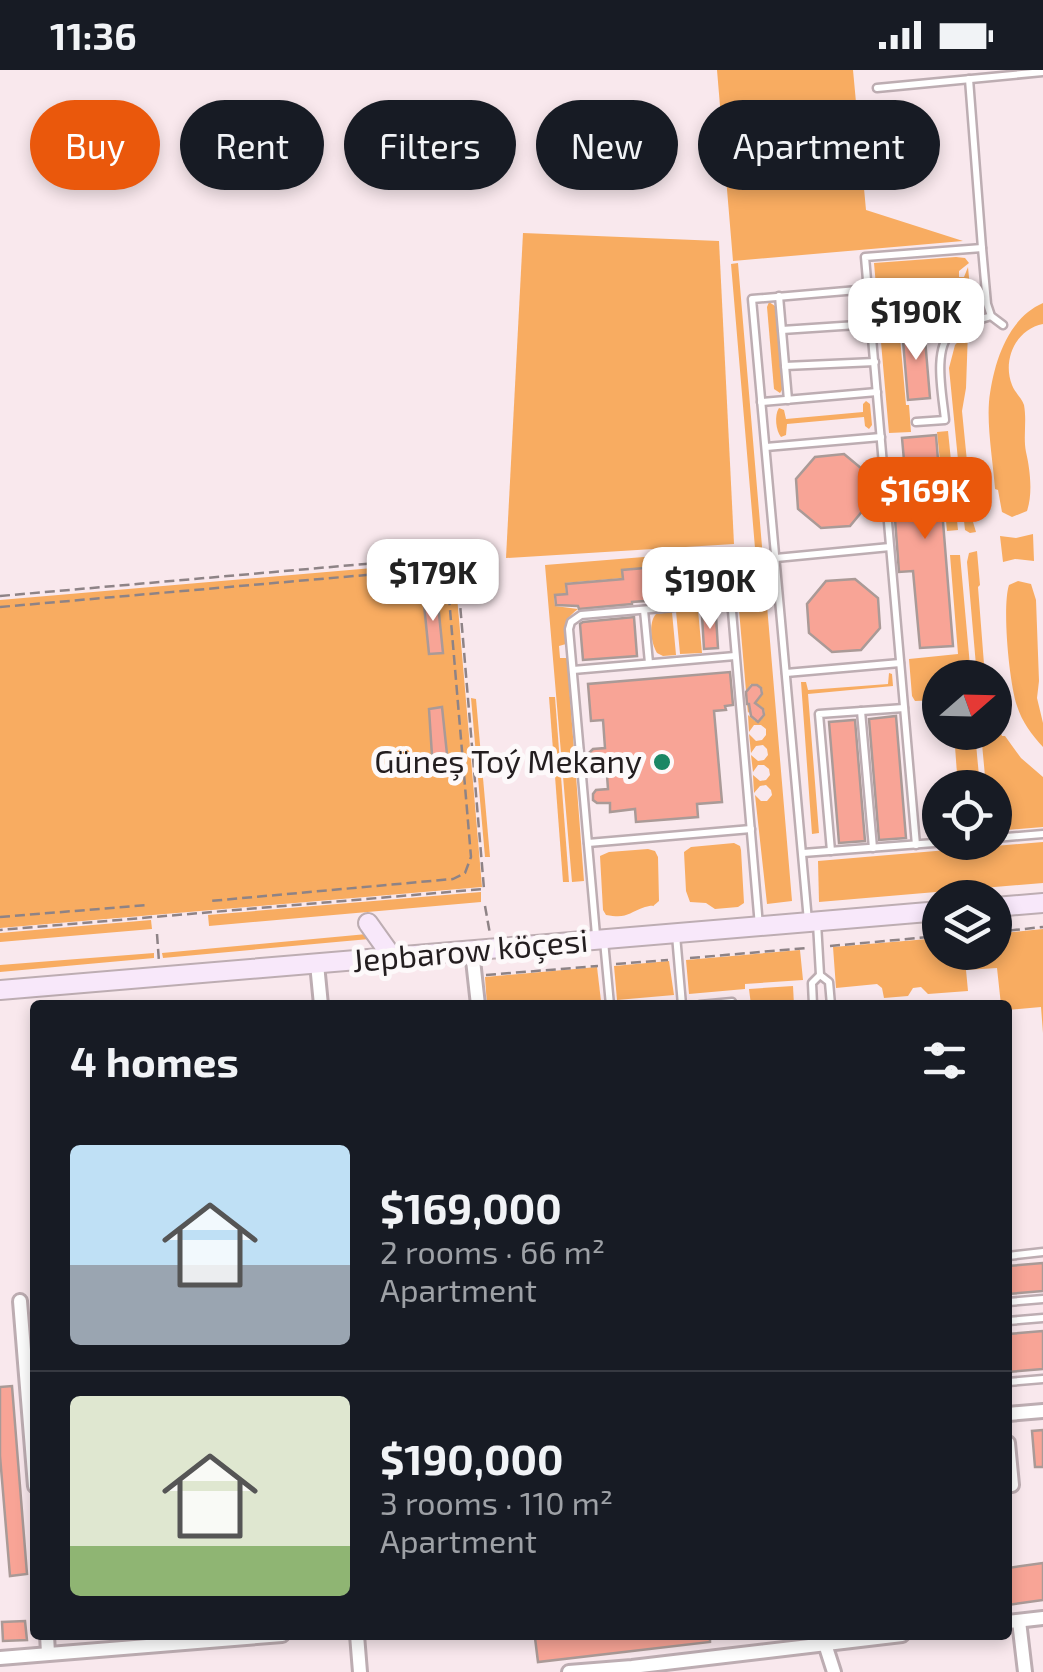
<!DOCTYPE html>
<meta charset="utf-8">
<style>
body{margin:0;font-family:"Exo 2",sans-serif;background:#20242c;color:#f1f3f6;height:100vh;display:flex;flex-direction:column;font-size:38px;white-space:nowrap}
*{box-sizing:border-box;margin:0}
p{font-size:32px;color:#9ea1a6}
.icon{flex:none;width:55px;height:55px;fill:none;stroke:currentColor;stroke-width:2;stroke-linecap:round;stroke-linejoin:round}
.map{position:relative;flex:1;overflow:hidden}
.panel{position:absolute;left:30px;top:930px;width:982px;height:640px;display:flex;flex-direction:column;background:#171b24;border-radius:10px;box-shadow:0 5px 15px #0003}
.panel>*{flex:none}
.banner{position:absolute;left:30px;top:30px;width:985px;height:90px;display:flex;gap:20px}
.needle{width:65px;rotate:70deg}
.controls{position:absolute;left:922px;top:590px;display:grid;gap:20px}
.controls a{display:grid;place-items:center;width:90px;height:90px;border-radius:50%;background:#171b24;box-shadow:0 5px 15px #0003;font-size:50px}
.price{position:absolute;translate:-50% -85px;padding:0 22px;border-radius:20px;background:#fff;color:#222;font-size:32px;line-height:65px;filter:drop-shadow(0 2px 5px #0008)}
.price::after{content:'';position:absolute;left:50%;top:60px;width:30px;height:22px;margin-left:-15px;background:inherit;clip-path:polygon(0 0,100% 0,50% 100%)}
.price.current{background:#ea580c;color:#fff}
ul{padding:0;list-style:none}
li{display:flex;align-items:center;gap:30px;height:250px;padding:0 40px}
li+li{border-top:2px solid #363941}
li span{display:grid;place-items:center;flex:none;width:280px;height:200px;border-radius:10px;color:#555}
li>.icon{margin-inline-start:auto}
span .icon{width:120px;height:120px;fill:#fffc;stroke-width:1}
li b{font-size:42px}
h2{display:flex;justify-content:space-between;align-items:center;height:120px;padding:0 40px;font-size:42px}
.tag{padding:0 35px;border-radius:45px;background:#171b24;box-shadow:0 5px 15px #0003;font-size:35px;line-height:90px}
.tag.current{background:#ea580c;color:#fff}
.status{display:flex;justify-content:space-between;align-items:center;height:70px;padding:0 50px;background:#171b24;direction:ltr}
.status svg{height:28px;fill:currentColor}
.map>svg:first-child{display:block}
.green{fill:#f8ac61}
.building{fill:#f8a496;stroke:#aa9a97;stroke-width:2.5}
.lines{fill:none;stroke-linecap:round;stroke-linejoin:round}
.lane-casing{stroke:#bdadb2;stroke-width:11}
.street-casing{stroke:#bdadb2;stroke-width:18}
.secondary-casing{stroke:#bdadb2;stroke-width:22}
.path{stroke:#8e8386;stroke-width:2.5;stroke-dasharray:10 5;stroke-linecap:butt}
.lane{stroke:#fff;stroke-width:6}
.street{stroke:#fff;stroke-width:12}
.secondary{stroke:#f8e8fa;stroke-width:18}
.poi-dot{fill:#1b8765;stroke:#fdf9fa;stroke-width:4}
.labels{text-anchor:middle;stroke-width:10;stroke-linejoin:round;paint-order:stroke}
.poi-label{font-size:32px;fill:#241e20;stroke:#fdf9fa;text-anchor:end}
.street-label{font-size:32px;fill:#241e20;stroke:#fdf9fa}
</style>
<div class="status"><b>11:36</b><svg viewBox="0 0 49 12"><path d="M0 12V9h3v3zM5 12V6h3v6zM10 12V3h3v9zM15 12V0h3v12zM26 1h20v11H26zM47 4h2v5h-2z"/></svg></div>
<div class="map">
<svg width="1043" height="1602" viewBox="0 0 1043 1602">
<rect width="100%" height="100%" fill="#f9e8ed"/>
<g class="green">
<path d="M717,0H853L866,140L963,171L733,191Z"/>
<path d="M523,163L719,171L734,474L506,488Z"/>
<path d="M956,187L965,188L969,193L959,201V207H964L968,197L972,239L966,248L961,250L899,256L906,335H909L911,362L889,363L874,193Z"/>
<path d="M738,193L792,831L767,834L755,725L761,731H767L772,725L771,720L766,715L760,716L754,723L753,705L760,711L766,710L770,705L769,699L764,695H758L753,702L751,685L758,691L764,690L768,685L767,679L763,675L756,676L751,683L749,664L756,671L762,670L766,665V659L761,655H754L749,662L748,645L755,651L761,650L765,645L764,639L759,635L753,636L748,643L746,624L753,630L759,629L763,624L762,618L757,614H751L746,621L736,505H727L725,498L663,503L658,511L656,497L623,500V508L565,513L566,523L554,525L555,536L578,539C564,549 564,558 566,574L559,576L560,588H567L584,811L572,812L545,495L755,478L731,194Z"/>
<path d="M769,232L775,236L783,318L780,323L774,319L767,237Z"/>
<path d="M1043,233V254C1016,259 1002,290 1012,315C1015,323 1022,328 1024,335C1027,351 1023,367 1026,382C1030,399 1033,423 1027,441L1012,447L1002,442L998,420L995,419C993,392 987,358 989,332C993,296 1006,249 1043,233Z"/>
<path d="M968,261L966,318L962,341L973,452L976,462L970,463L965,460L964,451L949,298L955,275Z"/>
<path d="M866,331L870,334L872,355L869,359L865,356L864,347L787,354L786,365L781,367C776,361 774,345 779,338L784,340L786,349L863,342V334Z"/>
<path d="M948,361L958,460L947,461L937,362Z"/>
<path d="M1033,464L1034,491L1015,489L1003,492L1000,466L1016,468Z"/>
<path d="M977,481L980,515L978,517L985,607H977L967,492L969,483Z"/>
<path d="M950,485H960L971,607L940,608V630L915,631L912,626L909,589L958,584Z"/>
<path d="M454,491L482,817L0,858V530Z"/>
<path d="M1018,511L1031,514L1036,530L1039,611L1037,628L1043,653V677C1032,665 1022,652 1017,636C1009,612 1002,537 1009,515Z"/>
<path d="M698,540L702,583L680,584L676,541Z"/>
<path d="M672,542L676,585L663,586L657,583C651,573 648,553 656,544Z"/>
<path d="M889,603L892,604L893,616L808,624L819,763L812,764L801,612H806L808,620L888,614Z"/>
<path d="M549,627H555L569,812H563Z"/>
<path d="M471,628L476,629L490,787H485Z"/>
<path d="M995,651L1002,666H1005L1021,688L1043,707V757L995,761V718L986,717L981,663L995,662Z"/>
<path d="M954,663H975L980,717H958Z"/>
<path d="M1043,772V813L819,832L818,791Z"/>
<path d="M734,773L740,776L741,780L744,833L738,837L715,839L706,833L690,832L686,821L684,782L691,777Z"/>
<path d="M648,779L655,781L658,787L659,831C647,841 660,833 645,837C627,843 628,849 606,845L603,840L600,786L609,782Z"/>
<path d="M481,822V832L209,856L208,845Z"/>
<path d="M151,850L152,859L0,872V863Z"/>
<path d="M1043,859V963L1041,937L1008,940V935H1001L997,898L966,900L968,921L928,924L921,917L913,918L908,926L884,928L882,918L877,914L836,918L833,877L940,868V882H995V864Z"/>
<path d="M367,864L369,869L163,888L162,883Z"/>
<path d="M800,880L803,910L745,914V919L689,924L686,890Z"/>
<path d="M154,883V888L0,902V895Z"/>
<path d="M669,891L674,925L617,930L614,896Z"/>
<path d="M597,897L601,931L559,935H487L485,907Z"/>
<path d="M793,916L794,935H751L749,919Z"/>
</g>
<g class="building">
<path d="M924,257L930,328L908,330L902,259Z"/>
<path d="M936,365L953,576L920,578L913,501L899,502L895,449L909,447L902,368Z"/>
<path d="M844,384L867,403L869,433L850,456L821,458L798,439L796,409L815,387Z"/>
<path d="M656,497L657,504L724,499L726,518L659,523V530L632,532V534L579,539L578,536L556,535L555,525L567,524L566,514L623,509L622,500Z"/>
<path d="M855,509L878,528L880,558L861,580L832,582L809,563L807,534L826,511Z"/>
<path d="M437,524L443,583L429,584L423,525Z"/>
<path d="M702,546H716L718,578L704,579Z"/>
<path d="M634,547L637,586L583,590L580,554L583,552Z"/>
<path d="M730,602L733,635L725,636L726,640L714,641L722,732L697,734L698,747L636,752L635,739L610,742V733H597L593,730V724L596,720L608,719L606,691L594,692L590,688L589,683L593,679L605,678L603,650L591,651L588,614Z"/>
<path d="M752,615H757L761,618L762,624L755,633L763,639L764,645L758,652L751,646L749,634H747L746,622Z"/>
<path d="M442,637L449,703L433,701L429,639Z"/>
<path d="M896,646L906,768L879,770L869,649Z"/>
<path d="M853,650H855L865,771L839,773L829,652Z"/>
<path d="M1043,1193V1221L1008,1224V1196Z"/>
<path d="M1043,1261V1299L1008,1302V1264Z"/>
<path d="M12,1316L27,1504L10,1506L0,1386V1317Z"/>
<path d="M1043,1360V1397H1035L1032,1361Z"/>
<path d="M1043,1493V1530L1008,1535V1498Z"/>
<path d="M25,1551L27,1570L3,1571L2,1552Z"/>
<path d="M557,1565H710V1572L538,1592L535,1568Z"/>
</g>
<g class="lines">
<defs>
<g id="lane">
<path d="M877,18L1043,2"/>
<path d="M982,178L987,234L991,246L1003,255"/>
<path d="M779,226L788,330"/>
<path d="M782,260L872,254"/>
<path d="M785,296L875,292"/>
<path d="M761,332L877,322"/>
<path d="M916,352L945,350C943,327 932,278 952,262C963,253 978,250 991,246"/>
<path d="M766,377L881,367"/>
<path d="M776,488L890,477"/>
<path d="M644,540L649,593"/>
<path d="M573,600L735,586"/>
<path d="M786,603L900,593"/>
<path d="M861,641L873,778"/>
<path d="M995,768L1043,764"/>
<path d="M588,773L751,759"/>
<path d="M916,775L865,187L982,178L969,9"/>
<path d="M831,781L819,644L904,638"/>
<path d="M803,783L947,772"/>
<path d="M808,851L752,229L869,219"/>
<path d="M817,853L820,905L829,912L831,935"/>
<path d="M596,865L569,559L571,552L581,545L721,533L729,536L732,541L759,856"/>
<path d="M676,865L682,935"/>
<path d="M604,871L610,935"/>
<path d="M700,935L732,932V935"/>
<path d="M813,935L812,913L820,905"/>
<path d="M1008,1186L1043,1182"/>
<path d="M1008,1232L1043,1229"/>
<path d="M1008,1251L1043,1248"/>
<path d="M1008,1312L1043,1309"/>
</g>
<g id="street">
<path d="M472,881L478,935"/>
<path d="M317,894L321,935"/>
<path d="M20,1231L35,1416"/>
<path d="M1008,1344L1043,1341"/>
<path d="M1008,1373L1012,1415"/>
<path d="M1019,1551L1025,1602"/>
<path d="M1008,1552L1043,1548"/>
<path d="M47,1565L48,1583"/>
<path d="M357,1565L360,1602"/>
<path d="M825,1574L834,1602"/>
<path d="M0,1588L282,1565"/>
<path d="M569,1602L632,1597L902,1565"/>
</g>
<g id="secondary">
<path d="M995,837L1043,833"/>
<path d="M368,853L393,888"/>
<path d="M0,920L940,841"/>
</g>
</defs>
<use href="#lane" class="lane-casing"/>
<use href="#street" class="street-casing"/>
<use href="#secondary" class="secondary-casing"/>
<g class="path">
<path d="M0,526L456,486L484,819L0,860"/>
<path d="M0,537L423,500L438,504L448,516L471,787L465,803L453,809L210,831"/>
<path d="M485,836L490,864"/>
<path d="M0,847L148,835"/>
<path d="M995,862L1043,857"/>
<path d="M157,864L159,892"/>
<path d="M830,876L940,866"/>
<path d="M690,888L807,878"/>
<path d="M616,894L668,890"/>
<path d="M486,905L598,896"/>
</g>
<use href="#lane" class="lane"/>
<use href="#street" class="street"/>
<use href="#secondary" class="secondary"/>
</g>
<circle class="poi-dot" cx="662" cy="692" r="10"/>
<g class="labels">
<g class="poi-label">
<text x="642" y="703">Güneş Toý Mekany</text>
</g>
<g class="street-label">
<text transform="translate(470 881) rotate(-5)" y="11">Jepbarow köçesi</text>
</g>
</g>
</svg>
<div class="controls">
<a><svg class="needle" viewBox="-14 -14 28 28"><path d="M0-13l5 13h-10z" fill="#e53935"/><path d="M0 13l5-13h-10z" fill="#9ea1a6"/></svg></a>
<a><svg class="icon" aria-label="locate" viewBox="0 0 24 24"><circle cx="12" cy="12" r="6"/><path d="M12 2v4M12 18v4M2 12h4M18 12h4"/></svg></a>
<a><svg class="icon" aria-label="layers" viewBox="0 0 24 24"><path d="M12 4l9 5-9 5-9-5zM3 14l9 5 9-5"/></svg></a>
</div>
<b class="price" style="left:916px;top:293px">$190K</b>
<b class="price current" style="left:925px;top:472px">$169K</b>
<b class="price" style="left:433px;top:554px">$179K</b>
<b class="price" style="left:710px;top:562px">$190K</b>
<div class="banner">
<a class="tag current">Buy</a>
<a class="tag">Rent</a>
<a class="tag">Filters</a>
<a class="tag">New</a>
<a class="tag">Apartment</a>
</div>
<section class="panel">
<h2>4 homes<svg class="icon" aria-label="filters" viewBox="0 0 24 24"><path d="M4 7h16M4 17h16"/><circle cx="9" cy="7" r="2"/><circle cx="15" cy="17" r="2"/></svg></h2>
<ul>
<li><span style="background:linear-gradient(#bfe0f5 60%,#9aa5b1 0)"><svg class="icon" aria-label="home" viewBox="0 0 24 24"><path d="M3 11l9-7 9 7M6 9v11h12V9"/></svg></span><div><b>$169,000</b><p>2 rooms · 66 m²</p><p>Apartment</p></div></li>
<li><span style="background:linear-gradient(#dfe7d0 75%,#8fb573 0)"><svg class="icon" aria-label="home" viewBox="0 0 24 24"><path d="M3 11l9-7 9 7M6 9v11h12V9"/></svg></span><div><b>$190,000</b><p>3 rooms · 110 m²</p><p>Apartment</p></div></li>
</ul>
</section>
</div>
